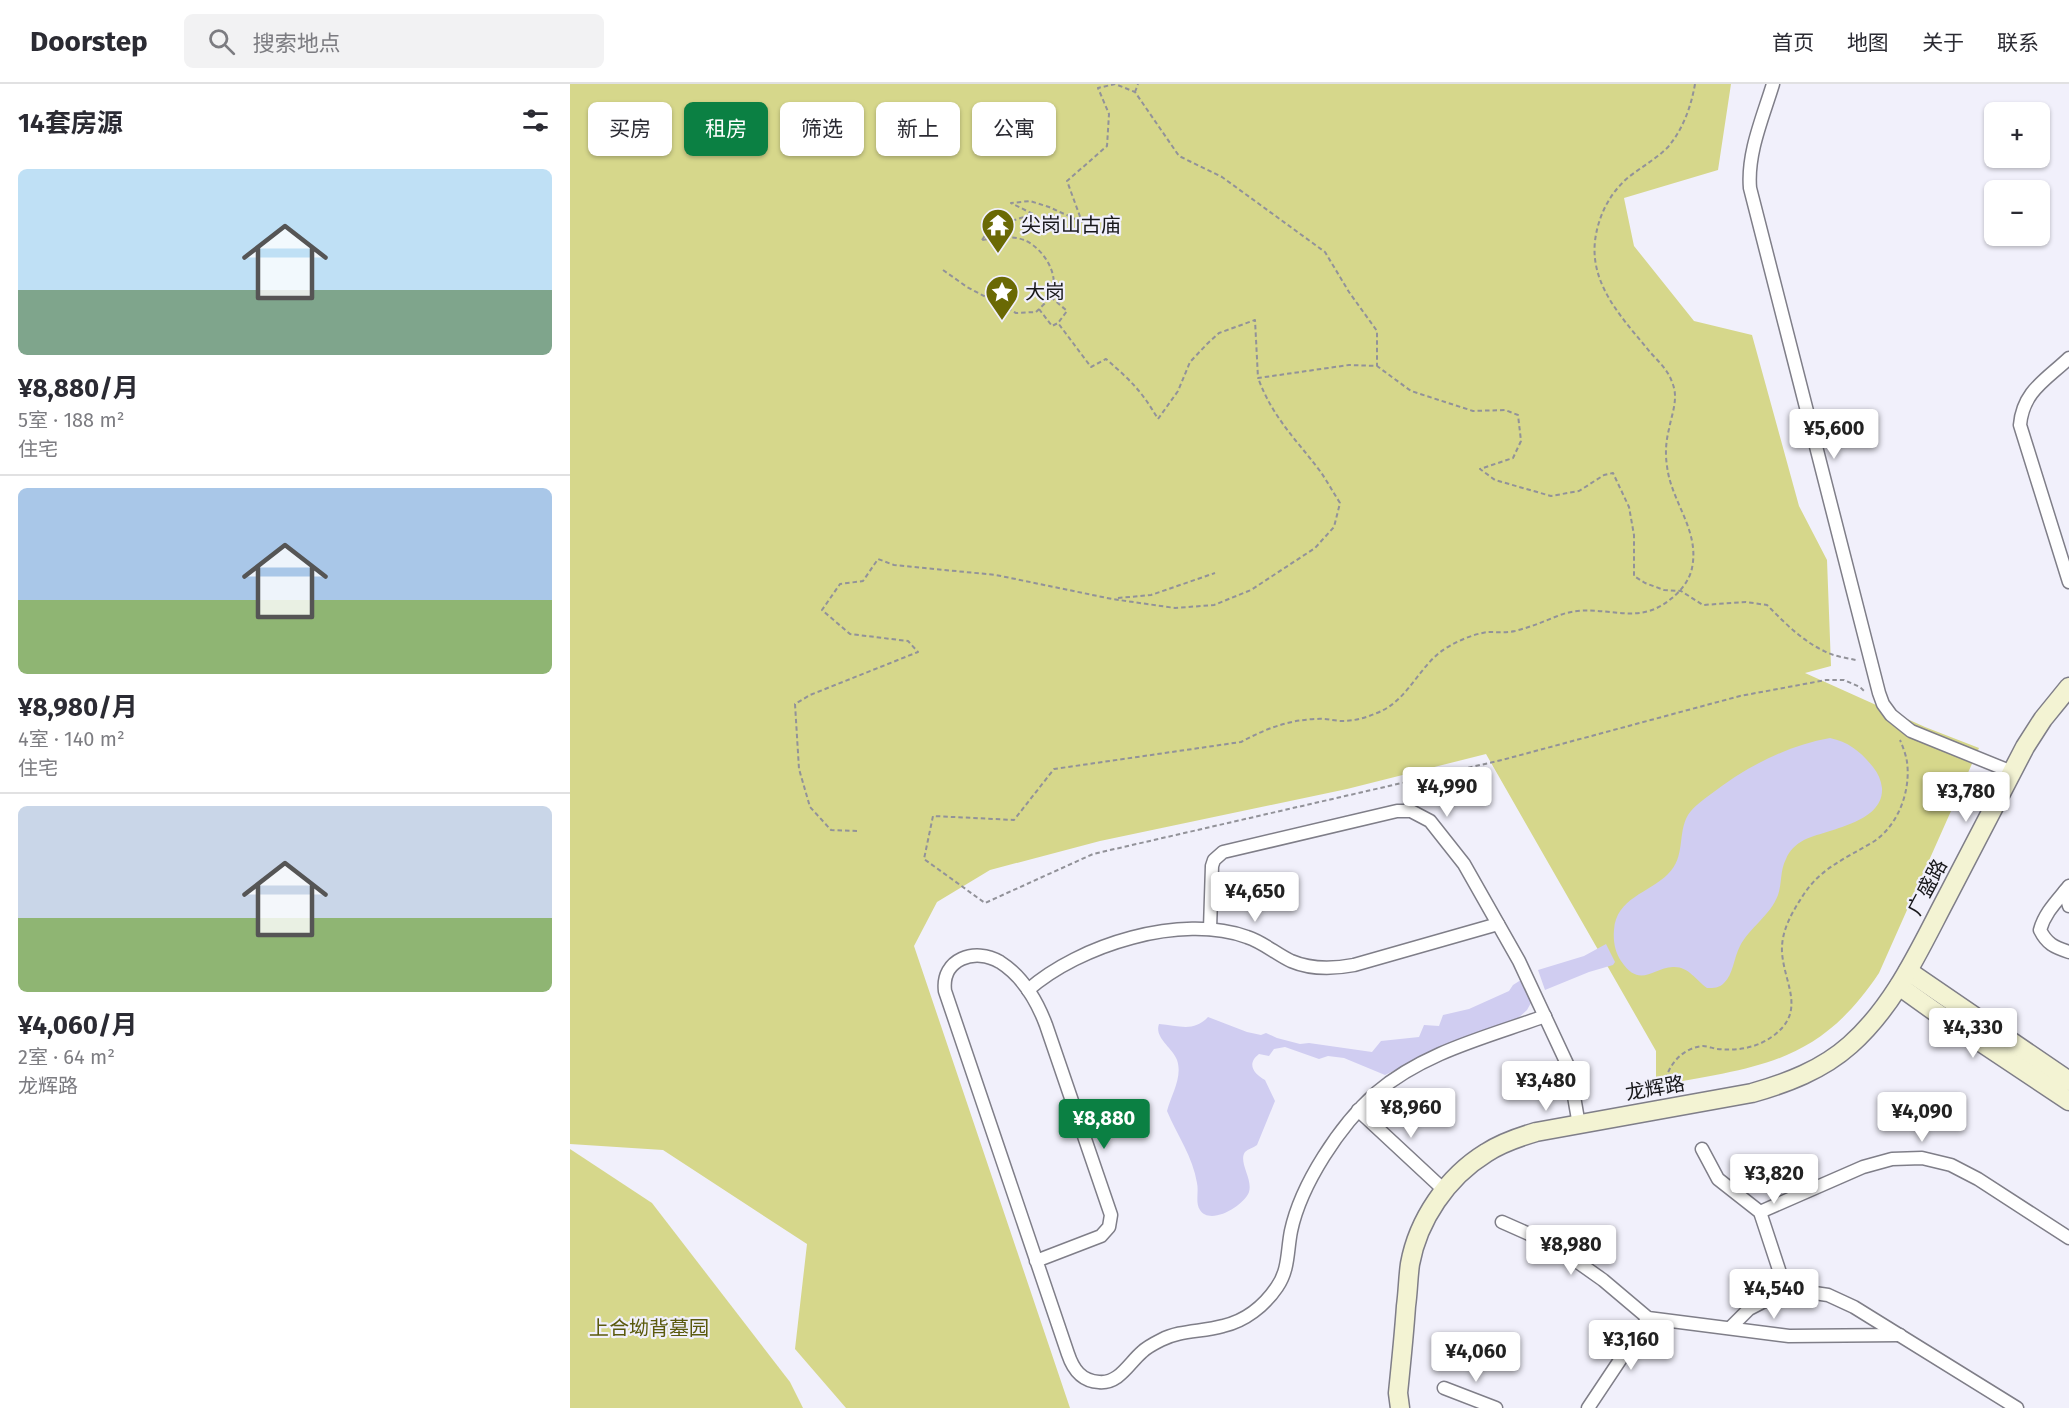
<!DOCTYPE html>
<html lang="zh">
<meta charset="utf-8">
<style>
body{margin:0;font-family:"Fira Sans","Noto Sans SC",sans-serif;background:#f2f2f3;color:#2b2b33;height:100vh;display:flex;flex-direction:column;font-size:22px;white-space:nowrap}
*{box-sizing:border-box;margin:0}
p{font-size:20px;color:#7c7c81}
.icon{flex:none;width:33px;height:33px;fill:none;stroke:currentColor;stroke-width:2;stroke-linecap:round;stroke-linejoin:round}
.map{position:relative;flex:1;overflow:hidden}
.side{display:flex;flex-direction:column;background:#fff;width:570px}
.side>*{flex:none}
.guide{position:absolute;left:18px;top:18px;width:570px;height:54px;display:flex;gap:12px}
.controls{position:absolute;left:1414px;top:18px;display:grid;gap:12px}
.controls a{display:grid;place-items:center;width:66px;height:66px;border-radius:9px;background:#fff;box-shadow:0 2px 4px #0004;font-size:30px}
.price{position:absolute;translate:-50% -51px;padding:0 14px;border-radius:6px;background:#fff;color:#222;font-size:20px;line-height:39px;filter:drop-shadow(0 2px 3px #0008)}
.price::after{content:'';position:absolute;left:50%;top:36px;width:18px;height:14px;margin-left:-9px;background:inherit;clip-path:polygon(0 0,100% 0,50% 100%)}
.price.current{background:#0b8043;color:#fff}
ul{padding:0;list-style:none}
li{display:grid;align-content:center;gap:12px;height:318px;padding:0 18px}
li+li{border-top:2px solid #e1e1e2}
li span{display:grid;place-items:center;height:186px;border-radius:9px;color:#555}
li>.icon{margin-inline-start:auto}
span .icon{width:108px;height:108px;fill:#fffc;stroke-width:1}
li b{font-size:26px}
h2{display:flex;justify-content:space-between;align-items:center;height:72px;padding:0 18px;font-size:26px}
.chip{padding:0 21px;border-radius:9px;background:#fff;box-shadow:0 2px 4px #0004;font-size:21px;line-height:54px}
.chip.current{background:#0b8043;color:#fff}
header{display:flex;align-items:center;gap:36px;box-sizing:border-box;height:84px;padding:0 30px;background:#fff;border-bottom:2px solid #e1e1e2}
header strong{font-size:28px}
nav{display:flex;gap:33px;margin-inline-start:auto;font-size:21px}
.search{width:420px;height:54px;background:#f2f2f3;display:flex;align-items:center;gap:15px;box-sizing:border-box;padding:0 21px;border-radius:9px;color:#7c7c81;font-size:22px}
main{display:flex;flex:1;min-height:0}
.map>svg:first-child{display:block}
.green{fill:#d6d78b}
.water{fill:#d0cdf1}
.lines{fill:none;stroke-linecap:round;stroke-linejoin:round}
.street-casing{stroke:#7f7e88;stroke-width:15}
.secondary-casing{stroke:#7f7e88;stroke-width:21}
.path{stroke:#929299;stroke-width:2;stroke-dasharray:4.5 3;stroke-linecap:butt}
.street{stroke:#fff;stroke-width:12}
.secondary{stroke:#f3f3d3;stroke-width:18}
.labels{text-anchor:middle;stroke-width:4.5;stroke-linejoin:round;paint-order:stroke}
.poi-label{font-size:20px;fill:#18181b;stroke:#f1f0fb;text-anchor:start}
.street-label{font-size:20px;fill:#18181b;stroke:#f1f0fb}
.park-label{font-size:20px;fill:#5b5a0e;stroke:#f1f0fb}
</style>
<header>
<strong>Doorstep</strong>
<div class="search"><svg class="icon" aria-label="search" viewBox="0 0 24 24"><circle cx="10" cy="10" r="6"/><path d="M15 15l6 6"/></svg>搜索地点</div>
<nav><a>首页</a><a>地图</a><a>关于</a><a>联系</a></nav>
</header>
<main>
<section class="side">
<h2>14套房源<svg class="icon" aria-label="filters" viewBox="0 0 24 24"><path d="M4 7h16M4 17h16"/><circle cx="9" cy="7" r="2"/><circle cx="15" cy="17" r="2"/></svg></h2>
<ul>
<li><span style="background:linear-gradient(#bfe0f5 65%,#7fa58c 0)"><svg class="icon" aria-label="home" viewBox="0 0 24 24"><path d="M3 11l9-7 9 7M6 9v11h12V9"/></svg></span><div><b>¥8,880/月</b><p>5室 · 188 m²</p><p>住宅</p></div></li>
<li><span style="background:linear-gradient(#a9c7e8 60%,#8fb573 0)"><svg class="icon" aria-label="home" viewBox="0 0 24 24"><path d="M3 11l9-7 9 7M6 9v11h12V9"/></svg></span><div><b>¥8,980/月</b><p>4室 · 140 m²</p><p>住宅</p></div></li>
<li><span style="background:linear-gradient(#c9d6e8 60%,#8fb573 0)"><svg class="icon" aria-label="home" viewBox="0 0 24 24"><path d="M3 11l9-7 9 7M6 9v11h12V9"/></svg></span><div><b>¥4,060/月</b><p>2室 · 64 m²</p><p>龙辉路</p></div></li>
</ul>
</section>
<div class="map">
<svg width="1499" height="1324" viewBox="0 0 1499 1324">
<rect width="100%" height="100%" fill="#f1f0fb"/>
<g class="green">
<path d="M0,0H1161L1148,86L1054,114L1064,162L1124,237L1182,251L1229,422L1257,476L1261,582L1235,589L1355,643L1409,664L1309,889C1248,981 1187,983 1086,1002V967L916,670L777,705L530,757L420,786L367,818L344,862L500,1324H276L225,1265L237,1160L93,1066L0,1060Z"/>
<path d="M0,1065L82,1119L220,1298L233,1324H0Z"/>
</g>
<g class="water">
<path d="M1260,654C1279,658 1291,668 1303,683C1308,689 1311,696 1312,704C1314,739 1258,745 1234,756C1226,760 1219,767 1216,775C1210,786 1212,800 1208,811C1200,832 1180,843 1170,862C1164,873 1163,891 1154,899C1149,904 1144,904 1137,904C1126,896 1118,882 1103,883C1082,884 1070,905 1051,877C1045,868 1043,857 1044,846C1046,814 1079,809 1098,790C1116,773 1107,750 1118,731C1124,722 1133,716 1141,710C1176,683 1216,662 1260,654Z"/>
<path d="M1036,860L1045,878L1043,881L1019,888L975,906L968,886L1014,872Z"/>
<path d="M954,894L962,917L957,926L947,935L884,957L815,991L774,974L758,972L749,975L715,963L704,965L699,972L689,970C676,980 684,990 695,996L705,1017L687,1061C683,1064 678,1065 675,1068C668,1078 683,1095 679,1108C674,1122 640,1142 630,1126C625,1119 629,1108 627,1099C623,1073 607,1051 597,1027C601,1011 613,993 607,976C602,963 584,954 589,940C608,941 623,949 638,933L677,948L691,951L696,949L707,954L730,960L739,959L802,968L811,957L849,953L854,941L869,942L873,931L899,925L939,907L943,901Z"/>
</g>
<g class="lines">
<defs>
<g id="street">
<path d="M1203,0C1193,33 1177,69 1180,104L1309,609L1313,620L1321,631L1341,647L1442,688"/>
<path d="M1499,274C1476,296 1453,307 1450,341L1499,498"/>
<path d="M1499,802C1488,816 1475,828 1470,846C1477,860 1484,863 1499,868"/>
<path d="M1495,807L1499,822"/>
<path d="M640,845L642,782L644,776L653,768L827,727H841L860,737L894,780L949,877L999,984L1009,1041"/>
<path d="M458,906C509,861 611,829 677,853C693,858 706,870 721,877C742,886 763,885 784,881L928,840"/>
<path d="M788,1026L874,1106"/>
<path d="M1132,1065L1148,1095L1190,1128L1217,1210"/>
<path d="M1190,1128L1293,1083L1322,1075L1352,1074L1381,1081L1408,1095L1499,1154"/>
<path d="M932,1138L959,1150L1009,1179L1033,1196L1078,1234L1219,1252L1330,1251"/>
<path d="M466,1177L531,1152L539,1143L541,1131L476,941C467,917 452,892 430,878C405,863 371,875 375,907L498,1270C503,1285 511,1297 529,1298C549,1300 559,1279 572,1268C577,1263 585,1259 591,1256C610,1246 632,1248 653,1242C675,1237 694,1222 707,1203C719,1186 717,1167 721,1147C731,1100 770,1041 806,1009C854,968 917,953 975,932"/>
<path d="M1160,1244L1179,1225L1204,1212L1217,1210L1231,1207L1258,1211L1284,1223L1447,1324"/>
<path d="M874,1304L926,1324"/>
<path d="M1018,1324L1078,1234"/>
</g>
<g id="secondary">
<path d="M1338,887L1499,997"/>
<path d="M1329,902L1364,927L1499,1017"/>
<path d="M830,1324L828,1309C831,1280 834,1251 836,1222C838,1208 838,1194 840,1180C848,1136 877,1093 916,1069C931,1059 949,1053 966,1048L1182,1009C1217,999 1252,986 1280,961C1325,921 1349,866 1377,813C1403,763 1429,713 1455,663L1473,635L1499,603"/>
</g>
</defs>
<use href="#street" class="street-casing"/>
<use href="#secondary" class="secondary-casing"/>
<g class="path">
<path d="M1125,0C1121,23 1113,45 1098,63C1086,75 1073,82 1060,92C1040,108 1028,132 1025,157C1020,202 1054,236 1080,268C1088,277 1098,286 1102,298C1109,314 1102,329 1099,345C1096,357 1095,369 1097,382C1101,418 1130,446 1122,484C1120,495 1111,507 1102,514C1065,546 1032,516 990,531C975,537 961,543 945,547C936,549 927,548 918,548C902,550 882,559 869,569C846,588 835,620 804,630C795,634 783,637 773,637C764,637 755,634 746,635C718,636 695,645 671,658L484,685L444,736L363,732L354,775L415,819L523,770L932,676L1170,612L1256,596H1274L1290,603L1295,608"/>
<path d="M565,8L568,0"/>
<path d="M412,156L420,144L463,130L441,119L460,117L479,123L512,138L497,97L537,62L539,30L528,4L545,0L565,8L609,72L652,93L755,168L779,208L807,247V282"/>
<path d="M373,186L397,203L446,229L466,228C470,224 476,219 479,214C493,195 474,164 454,156C441,151 426,154 412,156"/>
<path d="M481,213L497,227L488,239"/>
<path d="M469,225L482,242L488,239L521,283L536,275C561,297 571,306 588,335L608,307L620,278L637,260L649,249L685,236L688,294L779,281L807,282L841,307L903,327L935,326L948,331L951,357L943,374L910,385L925,396L981,412L1009,407L1034,391L1043,389L1059,423L1064,451V492L1075,499L1094,506L1111,507L1133,521L1176,518L1197,521C1214,538 1231,556 1254,567C1263,572 1276,574 1286,576"/>
<path d="M548,514L581,511L645,489"/>
<path d="M287,747L261,746L240,723L229,685L225,620L240,611L348,568L338,557L280,550L252,526L270,500L293,497L308,475L324,481L426,491L542,515L605,524L644,521L681,506L745,464L764,443L770,419C763,408 757,397 750,387C725,354 703,334 688,294"/>
<path d="M1094,1010C1093,987 1109,964 1133,962C1137,962 1142,964 1147,965C1167,967 1187,964 1203,952C1237,927 1214,900 1212,868C1211,848 1221,830 1232,813C1250,784 1275,775 1303,758C1328,742 1341,707 1337,678C1336,671 1333,663 1330,656"/>
</g>
<use href="#street" class="street"/>
<use href="#secondary" class="secondary"/>
</g>
<defs>
<symbol id="temple-pin" viewBox="-11 -11 22 30"><path d="M0 17L-7.5 6A9.5 9.5 0 1 1 7.5 6Z" fill="#6a6904" stroke="#f1f0fb"/><path d="M0-6L5-2H3V0L6.5 2.5H4V6H1.5V3h-3V6H-4V2.5H-6.5L-3 0V-2H-5Z" fill="#fff"/></symbol>
<symbol id="sight-pin" viewBox="-11 -11 22 30"><path d="M0 17L-7.5 6A9.5 9.5 0 1 1 7.5 6Z" fill="#6a6904" stroke="#f1f0fb"/><path d="M0-6L1.8-2.2L6-1.7L2.9 1.2L3.7 5.4L0 3.3L-3.7 5.4L-2.9 1.2L-6-1.7L-1.8-2.2Z" fill="#fff"/></symbol>
</defs>
<g fill-rule="evenodd">
<use href="#temple-pin" x="409" y="122" width="38" height="52"/>
<use href="#sight-pin" x="413" y="189" width="38" height="52"/>
</g>
<g class="labels">
<g class="poi-label">
<text x="451" y="148">尖岗山古庙</text>
<text x="455" y="215">大岗</text>
</g>
<g class="street-label">
<text transform="translate(1357 803) rotate(-62)" y="7">广盛路</text>
<text transform="translate(1085 1004) rotate(-10)" y="7">龙辉路</text>
</g>
<g class="park-label">
<text x="79" y="1251">上合坳背墓园</text>
</g>
</g>
</svg>
<div class="controls">
<a>+</a>
<a>−</a>
</div>
<b class="price" style="left:1264px;top:376px">¥5,600</b>
<b class="price" style="left:877px;top:734px">¥4,990</b>
<b class="price" style="left:1396px;top:739px">¥3,780</b>
<b class="price" style="left:685px;top:839px">¥4,650</b>
<b class="price" style="left:1403px;top:975px">¥4,330</b>
<b class="price" style="left:976px;top:1028px">¥3,480</b>
<b class="price" style="left:841px;top:1055px">¥8,960</b>
<b class="price" style="left:1352px;top:1059px">¥4,090</b>
<b class="price current" style="left:534px;top:1066px">¥8,880</b>
<b class="price" style="left:1204px;top:1121px">¥3,820</b>
<b class="price" style="left:1001px;top:1192px">¥8,980</b>
<b class="price" style="left:1204px;top:1236px">¥4,540</b>
<b class="price" style="left:1061px;top:1287px">¥3,160</b>
<b class="price" style="left:906px;top:1299px">¥4,060</b>
<div class="guide">
<a class="chip">买房</a>
<a class="chip current">租房</a>
<a class="chip">筛选</a>
<a class="chip">新上</a>
<a class="chip">公寓</a>
</div>
</div>
</main>
